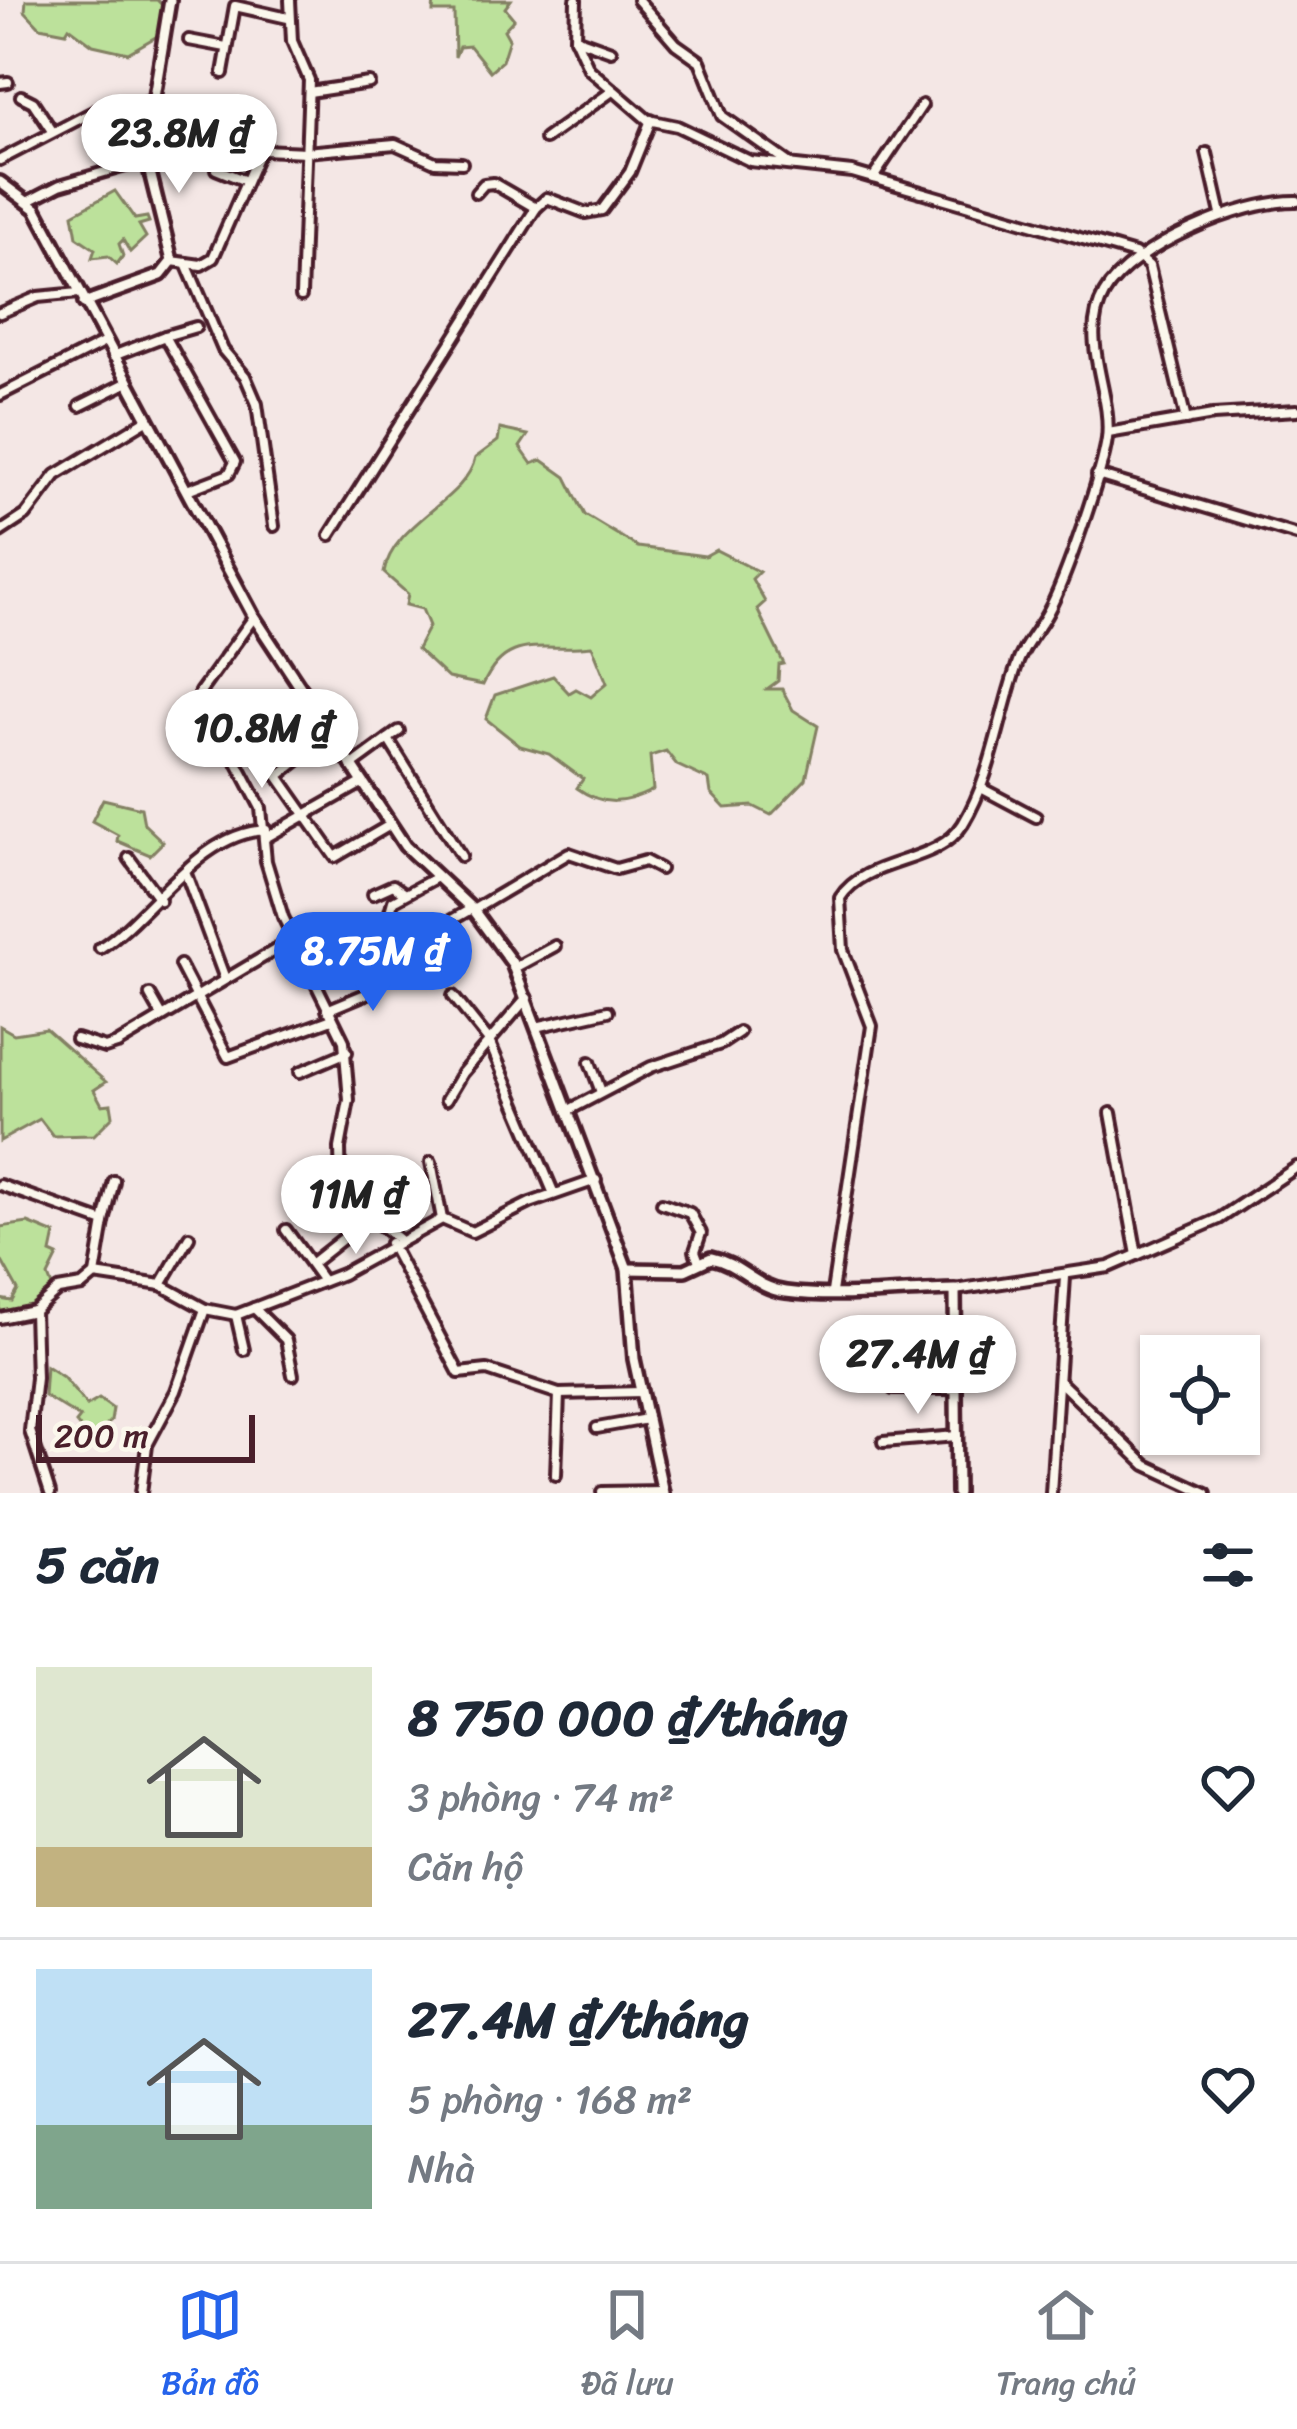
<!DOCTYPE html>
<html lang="vi">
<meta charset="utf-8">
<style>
body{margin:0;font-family:Sriracha,sans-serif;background:#f6f6f7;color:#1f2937;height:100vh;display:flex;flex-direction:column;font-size:45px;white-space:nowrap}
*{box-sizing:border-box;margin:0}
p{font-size:39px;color:#747a83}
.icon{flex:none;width:66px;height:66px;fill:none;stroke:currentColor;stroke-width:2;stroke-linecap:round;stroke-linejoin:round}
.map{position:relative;height:1493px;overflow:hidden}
.drawer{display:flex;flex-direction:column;background:#fff;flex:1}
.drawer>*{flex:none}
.buttons{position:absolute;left:1140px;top:1335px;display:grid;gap:24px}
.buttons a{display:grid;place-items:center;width:120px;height:120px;border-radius:0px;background:#fff;box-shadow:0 3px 9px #0004;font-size:60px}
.scale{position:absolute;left:36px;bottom:30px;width:219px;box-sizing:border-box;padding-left:12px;border:6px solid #4a1f2b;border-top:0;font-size:33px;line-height:42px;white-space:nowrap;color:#4a1f2b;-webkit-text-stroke:9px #fbf7ec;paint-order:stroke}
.price{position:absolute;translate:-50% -102px;padding:0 27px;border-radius:42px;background:#fff;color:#222;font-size:39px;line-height:78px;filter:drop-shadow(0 3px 6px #0008)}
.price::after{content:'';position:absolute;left:50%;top:72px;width:36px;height:27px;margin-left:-18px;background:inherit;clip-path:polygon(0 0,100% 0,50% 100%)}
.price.on{background:#2563eb;color:#fff}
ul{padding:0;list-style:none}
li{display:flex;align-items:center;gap:36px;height:300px;padding:0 36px}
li+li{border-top:3px solid #e0e1e3}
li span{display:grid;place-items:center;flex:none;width:336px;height:240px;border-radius:0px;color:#555}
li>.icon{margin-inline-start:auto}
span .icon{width:144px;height:144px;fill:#fffc;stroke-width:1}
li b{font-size:51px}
h2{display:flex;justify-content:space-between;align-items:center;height:144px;padding:0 36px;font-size:51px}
.dock{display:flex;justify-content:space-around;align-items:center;height:168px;border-top:3px solid #e0e1e3;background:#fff;font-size:33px;color:#747a83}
.dock a{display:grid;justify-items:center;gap:6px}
.dock .on{color:#2563eb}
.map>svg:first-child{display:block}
.green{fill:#bce19b;stroke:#838063;stroke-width:3}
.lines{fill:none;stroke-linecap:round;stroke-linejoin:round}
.minor-casing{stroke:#4a1f2b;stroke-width:16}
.tertiary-casing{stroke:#4a1f2b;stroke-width:18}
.minor{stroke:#fbf7ec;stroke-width:8}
.tertiary{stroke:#fbf7ec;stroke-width:9}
</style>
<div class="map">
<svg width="1297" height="1493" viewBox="0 0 1297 1493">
<rect width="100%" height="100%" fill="#f4e7e5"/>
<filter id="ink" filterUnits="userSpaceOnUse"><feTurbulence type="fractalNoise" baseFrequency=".00833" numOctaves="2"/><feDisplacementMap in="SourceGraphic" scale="24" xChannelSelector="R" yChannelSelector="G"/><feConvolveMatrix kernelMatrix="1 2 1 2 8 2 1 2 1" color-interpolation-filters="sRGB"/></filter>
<g filter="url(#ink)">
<g class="green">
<path d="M26,0H157L165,8L159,35L128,53L93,45L69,27L66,32L40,27L25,11Z"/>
<path d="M434,0H511L505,8L514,19L504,30L509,39L502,61L490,71L470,46L459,47L455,57L454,12H433Z"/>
<path d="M115,191L135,219L147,217L149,222L139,225L146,237L130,252L123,240L119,244L123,256L117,264L108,256L92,258L95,249L77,237L73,214Z"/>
<path d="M500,429L528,435L520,447L532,464L542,460L566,477L585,515L638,547L705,556L716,550L759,572L752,579L765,602L757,609L784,664L779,665L778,681L767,689H782L793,710L818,726L806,779L771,815L753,806L725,808L711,793L709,780L677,765L666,751L650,756L653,790C625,804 603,807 577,788L583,779L549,754L520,746L486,719L495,695L553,676L569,693L576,689L591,697L607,683L592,646C542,652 507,632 483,685L448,678L417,649L429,626L422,609L406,605L408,594L384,573C392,523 466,500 475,458L498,441Z"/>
<path d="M103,799L141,808L144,824L163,842L150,855L117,841L118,835L92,821Z"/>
<path d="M0,1026L14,1034L46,1029L106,1082L94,1090L102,1105L111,1104L113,1116L94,1135L53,1136L40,1119L0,1141Z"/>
<path d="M28,1223L55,1234L51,1253L58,1256L48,1276L53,1289L33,1307L0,1313V1299L12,1301L18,1290L0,1258V1227Z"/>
<path d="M46,1366L63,1377L87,1406L99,1399L113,1409L111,1421L98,1434H85L76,1423L80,1418L44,1396Z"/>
</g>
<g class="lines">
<defs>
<g id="minor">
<path d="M290,0L292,41L309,80L301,296"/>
<path d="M576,0L575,38L589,69L648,120L677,126L750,161L852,172L1135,254L1149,266L1186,420"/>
<path d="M638,0L676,44L700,61L722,116L790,164"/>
<path d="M575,38L611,51"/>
<path d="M189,40L226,47"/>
<path d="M223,73L235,6L288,18"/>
<path d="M0,83L8,82"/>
<path d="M309,92L369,83"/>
<path d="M21,96L33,102L52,131"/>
<path d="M545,139L611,92"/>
<path d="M175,146L306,152L395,144L435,162L462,163"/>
<path d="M1207,153L1221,214"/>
<path d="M0,160L114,101L150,103"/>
<path d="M216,169L246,181"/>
<path d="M873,178L922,105"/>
<path d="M476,193L484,184L493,183L536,208"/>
<path d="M29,201L60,185L139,162L145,152"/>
<path d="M172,261L201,265L213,258L261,148"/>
<path d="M186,263L223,350L245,376L257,404L274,526"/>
<path d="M0,313L38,297L79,293"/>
<path d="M165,336L196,327"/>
<path d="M113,356L165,336L235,462L229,474L187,490"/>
<path d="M0,395L105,342"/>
<path d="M80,406L126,383"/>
<path d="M1108,433L1213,415L1297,410"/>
<path d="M1097,475L1297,535"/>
<path d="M0,532L26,515L56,475L147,420"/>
<path d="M330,535L536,208L547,198L586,213L602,210L630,172L651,120"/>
<path d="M254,617L200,692L261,808L266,861L283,917L344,1041L349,1100L340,1148L341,1194L398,1239"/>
<path d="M249,721L301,690"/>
<path d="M330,735L278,776L335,857L390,825"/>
<path d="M388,739L461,856"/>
<path d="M351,766L399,731"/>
<path d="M981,788L1036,817"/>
<path d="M265,838L360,784"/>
<path d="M129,858L160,900"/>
<path d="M186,874L225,979"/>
<path d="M373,894L393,885L404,893"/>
<path d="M473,910L569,853L616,869L645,861L660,869"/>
<path d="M421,918L436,929L471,909"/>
<path d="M388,919L393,901L437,877"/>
<path d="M100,948C153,914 198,833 266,830"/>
<path d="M180,965L228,1057L332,1019"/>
<path d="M514,968L555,946"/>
<path d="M150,995L162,1016"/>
<path d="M453,996L489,1041L554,1194"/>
<path d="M327,1010L368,993L385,970"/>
<path d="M536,1027L608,1011"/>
<path d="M76,1039L105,1048L117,1044L292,940"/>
<path d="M590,1062L601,1092"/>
<path d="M300,1072L347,1052"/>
<path d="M446,1100L462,1073L527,998"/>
<path d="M569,1110L651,1067L721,1044L739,1032"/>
<path d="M1111,1113L1137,1255"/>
<path d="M431,1162L442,1219"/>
<path d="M0,1185L104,1222L95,1275"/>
<path d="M662,1203L690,1213L701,1233L695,1251L699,1262"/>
<path d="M104,1222L114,1181"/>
<path d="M286,1230L323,1281"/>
<path d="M390,1243L459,1373L487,1370L559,1394L641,1392"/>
<path d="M312,1263L369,1218"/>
<path d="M161,1285L189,1237"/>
<path d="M955,1290L1109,1267L1219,1219L1297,1167"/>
<path d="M832,1292L872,1026L843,950L840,898C867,856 937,866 963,824C992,776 998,720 1016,668C1022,647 1038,631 1048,612C1065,581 1102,474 1107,439C1113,392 1078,340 1104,294C1131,246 1244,200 1297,201"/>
<path d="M254,1308L286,1340L293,1375"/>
<path d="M34,1311L36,1378L30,1431L50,1493"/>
<path d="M236,1315L244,1350"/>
<path d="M0,1318L34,1311L58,1290L82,1286L95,1275L161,1285L205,1309L236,1315L342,1274L442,1219L472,1232L530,1203L596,1180"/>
<path d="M1061,1383L1146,1465L1206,1493"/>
<path d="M893,1389H956"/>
<path d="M597,1428L647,1419"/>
<path d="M883,1442L957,1436"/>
<path d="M556,1475L559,1394"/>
<path d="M602,1492L662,1491"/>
<path d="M141,1493L147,1445L176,1391L205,1309"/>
<path d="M1051,1493L1065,1277"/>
</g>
<g id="tertiary">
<path d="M0,182L36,209L254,617L405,846L473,910L512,963L627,1269L634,1359L663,1493"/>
<path d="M84,303L161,275L172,261L145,152L170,0"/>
<path d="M627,1269L685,1270L711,1258C741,1264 754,1288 786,1292C840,1299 900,1291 955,1290L957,1493"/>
</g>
</defs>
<use href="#minor" class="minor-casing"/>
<use href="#tertiary" class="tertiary-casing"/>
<use href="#minor" class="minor"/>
<use href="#tertiary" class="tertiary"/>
</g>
</g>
</svg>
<div class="buttons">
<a><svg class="icon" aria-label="locate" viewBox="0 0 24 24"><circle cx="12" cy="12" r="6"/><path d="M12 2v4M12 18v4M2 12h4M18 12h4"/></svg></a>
</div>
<div class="scale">200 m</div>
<b class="price" style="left:179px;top:196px">23.8M ₫</b>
<b class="price" style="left:262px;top:791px">10.8M ₫</b>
<b class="price on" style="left:373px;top:1014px">8.75M ₫</b>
<b class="price" style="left:356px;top:1257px">11M ₫</b>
<b class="price" style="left:918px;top:1417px">27.4M ₫</b>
</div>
<section class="drawer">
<h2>5 căn<svg class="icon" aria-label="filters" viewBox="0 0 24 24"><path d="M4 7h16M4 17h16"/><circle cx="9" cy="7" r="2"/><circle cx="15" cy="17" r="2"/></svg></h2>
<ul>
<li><span style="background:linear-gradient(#dfe7d0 75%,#c2b280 0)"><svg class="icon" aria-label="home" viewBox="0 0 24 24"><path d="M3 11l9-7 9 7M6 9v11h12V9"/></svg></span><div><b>8 750 000 ₫/tháng</b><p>3 phòng · 74 m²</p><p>Căn hộ</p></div><svg class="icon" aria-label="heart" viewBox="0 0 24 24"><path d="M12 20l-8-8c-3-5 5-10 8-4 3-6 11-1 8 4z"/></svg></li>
<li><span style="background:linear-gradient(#bfe0f5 65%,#7fa58c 0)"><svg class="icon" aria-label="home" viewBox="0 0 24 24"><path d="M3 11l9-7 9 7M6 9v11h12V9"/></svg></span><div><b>27.4M ₫/tháng</b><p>5 phòng · 168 m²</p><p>Nhà</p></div><svg class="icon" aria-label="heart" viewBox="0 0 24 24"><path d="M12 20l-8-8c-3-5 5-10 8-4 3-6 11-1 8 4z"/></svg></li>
</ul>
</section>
<nav class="dock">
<a class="on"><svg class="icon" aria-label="map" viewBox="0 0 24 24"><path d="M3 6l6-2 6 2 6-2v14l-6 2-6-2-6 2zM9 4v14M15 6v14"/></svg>Bản đồ</a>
<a><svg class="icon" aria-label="saved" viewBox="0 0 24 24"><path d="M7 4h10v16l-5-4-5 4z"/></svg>Đã lưu</a>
<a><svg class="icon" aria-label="home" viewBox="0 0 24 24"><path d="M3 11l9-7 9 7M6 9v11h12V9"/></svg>Trang chủ</a>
</nav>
